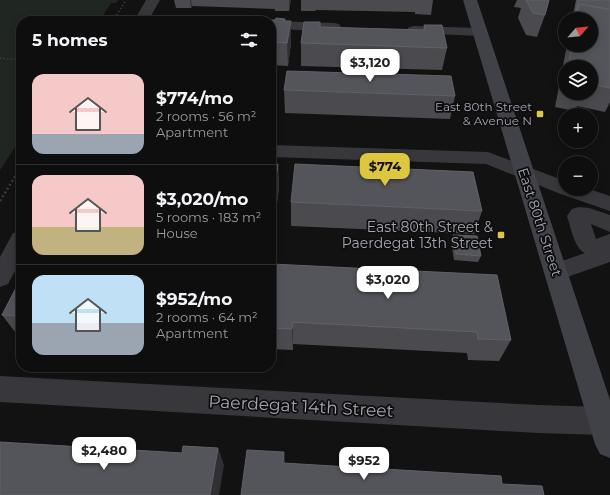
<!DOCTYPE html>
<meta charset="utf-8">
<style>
body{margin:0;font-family:Montserrat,sans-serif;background:#1c1c1c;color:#f1f3f6;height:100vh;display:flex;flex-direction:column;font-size:15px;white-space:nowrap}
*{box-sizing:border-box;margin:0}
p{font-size:13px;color:#9b9c9e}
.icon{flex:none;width:22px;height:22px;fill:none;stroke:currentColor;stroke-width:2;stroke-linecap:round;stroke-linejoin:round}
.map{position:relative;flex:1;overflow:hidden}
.side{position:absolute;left:16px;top:16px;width:260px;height:356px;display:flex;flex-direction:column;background:#0e0e0e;border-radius:16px;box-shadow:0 2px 10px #0003,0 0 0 1px #2e2e2e}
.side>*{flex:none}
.needle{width:26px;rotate:63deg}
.buttons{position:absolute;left:558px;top:12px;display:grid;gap:8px}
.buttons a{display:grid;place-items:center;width:40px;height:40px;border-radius:50%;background:#0e0e0e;box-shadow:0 2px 10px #0003,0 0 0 1px #2e2e2e;font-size:20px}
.price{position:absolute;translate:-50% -34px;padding:0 9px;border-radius:8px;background:#fff;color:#222;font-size:13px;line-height:26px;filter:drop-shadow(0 1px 2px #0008)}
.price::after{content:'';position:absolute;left:50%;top:24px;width:12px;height:9px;margin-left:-6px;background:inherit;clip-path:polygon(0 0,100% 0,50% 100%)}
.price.selected{background:#ddc73f;color:#111}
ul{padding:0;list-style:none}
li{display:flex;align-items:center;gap:12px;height:100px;padding:0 16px}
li+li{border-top:1px solid #2e2e2e}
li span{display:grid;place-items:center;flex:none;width:112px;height:80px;border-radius:12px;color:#555}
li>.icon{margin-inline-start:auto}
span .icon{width:48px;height:48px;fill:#fffc;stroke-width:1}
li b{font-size:17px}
h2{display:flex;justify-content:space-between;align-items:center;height:48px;padding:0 16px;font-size:17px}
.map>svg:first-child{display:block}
.green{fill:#202723}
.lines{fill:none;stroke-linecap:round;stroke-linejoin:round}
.path-far1{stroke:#3b3c40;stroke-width:1.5;stroke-dasharray:1.5 2;stroke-linecap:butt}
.path{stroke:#3b3c40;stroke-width:2.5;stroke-dasharray:2 2.5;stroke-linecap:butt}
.street{fill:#38383c;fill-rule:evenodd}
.secondary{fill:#414247;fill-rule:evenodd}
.wall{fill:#4b4b4f;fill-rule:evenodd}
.shaded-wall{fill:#303033}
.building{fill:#54555a;stroke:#616168}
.poi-dot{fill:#ddc73f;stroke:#0d0d0e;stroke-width:1.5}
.labels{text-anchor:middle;stroke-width:3.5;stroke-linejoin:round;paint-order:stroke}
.far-poi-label{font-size:12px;fill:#a5a6b2;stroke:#0d0d0e;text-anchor:end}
.street-label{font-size:14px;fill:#a5a6b2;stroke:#0d0d0e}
.poi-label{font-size:14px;fill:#a5a6b2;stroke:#0d0d0e;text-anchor:end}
.near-street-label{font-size:17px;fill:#a5a6b2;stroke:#0d0d0e}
</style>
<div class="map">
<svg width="610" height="495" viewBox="0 0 610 495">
<rect width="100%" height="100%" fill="#121213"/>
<path class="green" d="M0,0H118L116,3H111L99,21H21V138L0,170Z"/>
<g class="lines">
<g class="path-far1">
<path d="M113,21L126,0"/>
<path d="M0,58L21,60"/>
</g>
<path class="path" d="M0,201L21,167"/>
<g class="street">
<path d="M146,0H160L148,21H134Z"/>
<path d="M270,21H271L334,23L339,24L341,27L339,30L334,31L271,29Z"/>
<path d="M414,26L480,28L485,29L487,32L485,35L480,36L409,33L407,30L409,27Z"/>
<path d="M271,145L488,152L565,181V189H589L610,196V211L558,193L486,164L271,157Z"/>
<path d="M579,207L589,208L610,215V232L591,224L596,239L610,234V262L556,281L548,278L545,272L548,266L585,253C574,248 571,227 567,216L572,209Z"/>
<path d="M21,231V260L8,284L0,287V257L13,233Z"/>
<path d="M0,376L538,405L603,407L610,410V432L603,435L538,433L0,402Z"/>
</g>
<path class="secondary" d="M463,0H477L610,400V458L600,454L595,444Z"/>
</g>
<g class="wall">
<path d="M174,0H291L289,11H275V9L192,6L191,8H176Z"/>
<path d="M301,0H433L431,15L415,14V12L316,10L315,11H301Z"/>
<path d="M517,0H549L545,15L537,37L526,35L518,18L521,8L514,7Z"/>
<path d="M576,0H610V102L605,112L577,106L575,111L555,107L567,45H591V19H572ZM565,67H591V93H565Z"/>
<path d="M260,18V20L285,21L291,43L288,66L271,65V21L250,20Z"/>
<path d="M320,22V27L423,30L424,25L447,48L442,70L301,66V43Z"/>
<path d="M284,90L455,96L450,119L285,113Z"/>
<path d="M271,164H278L279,188L274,225H271Z"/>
<path d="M291,202L482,211L474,234L291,226Z"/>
<path d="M453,235L481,256L478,262L454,260L451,241Z"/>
<path d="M271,270L511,340L499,361L468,360L467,353L293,344V350L271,349Z"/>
<path d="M21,278V337H19L2,315Z"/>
</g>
<g class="shaded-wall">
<path d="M190,0H191L192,6L191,8Z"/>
<path d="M289,0H291L289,11Z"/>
<path d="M291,21V43L288,66L287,43Z"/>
<path d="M278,164L279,188L274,225L272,202Z"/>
<path d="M293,322V350L292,329Z"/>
<path d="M218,448L224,465L219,495H210Z"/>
<path d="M284,452L286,469L283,463Z"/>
</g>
<g class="building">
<path d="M526,0H549L545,15L533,13Z"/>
<path d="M578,0H610V9L579,4L575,15Z"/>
<path d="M579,4L610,10V88L591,84V67H568L572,45H591V19H576Z"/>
<path d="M157,17L188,18L186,21H154Z"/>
<path d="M226,17L225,19H230L229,21H199L200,18Z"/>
<path d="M251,18H260V20H275L276,18L285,19V21H291L287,43L271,42V21H244V19L250,20Z"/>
<path d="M304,22H320V27L425,30L424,25H442L447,48L301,43Z"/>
<path d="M287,71L451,76L455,96L284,90Z"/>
<path d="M271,164H278L272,202H271Z"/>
<path d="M295,164L473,172L482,211L291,202Z"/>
<path d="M453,235L477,236L481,256L456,254Z"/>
<path d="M272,264L497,275L511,340L478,339L477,332L293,322L292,329L271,328V270Z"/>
<path d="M21,278V316L2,315Z"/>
<path d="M0,442L182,453L183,446L218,448L210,495H0Z"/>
<path d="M247,450L284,452L283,463L501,476L502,484L542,486L544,495H241Z"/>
</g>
<g class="poi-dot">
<rect x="536" y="110" width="8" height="8" rx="2"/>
<rect x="497" y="231" width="8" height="8" rx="2"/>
</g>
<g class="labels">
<g class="far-poi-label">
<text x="532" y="111">East 80th Street<tspan x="532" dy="14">&amp; Avenue N</tspan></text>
</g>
<g class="street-label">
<text transform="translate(540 222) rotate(72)" y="5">East 80th Street</text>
</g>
<g class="poi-label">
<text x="493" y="232">East 80th Street &amp;<tspan x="493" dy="16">Paerdegat 13th Street</tspan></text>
</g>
<g class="near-street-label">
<text transform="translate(301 406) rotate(3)" y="6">Paerdegat 14th Street</text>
</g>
</g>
</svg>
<div class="buttons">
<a><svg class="needle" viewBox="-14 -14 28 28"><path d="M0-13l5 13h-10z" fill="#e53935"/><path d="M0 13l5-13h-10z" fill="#9b9c9e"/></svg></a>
<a><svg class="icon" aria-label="layers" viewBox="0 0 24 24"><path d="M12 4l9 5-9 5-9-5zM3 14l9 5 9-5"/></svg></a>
<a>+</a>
<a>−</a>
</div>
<b class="price" style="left:370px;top:83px">$3,120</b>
<b class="price selected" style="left:385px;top:187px">$774</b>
<b class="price" style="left:388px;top:300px">$3,020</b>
<b class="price" style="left:104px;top:471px">$2,480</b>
<b class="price" style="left:364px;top:481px">$952</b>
<section class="side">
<h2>5 homes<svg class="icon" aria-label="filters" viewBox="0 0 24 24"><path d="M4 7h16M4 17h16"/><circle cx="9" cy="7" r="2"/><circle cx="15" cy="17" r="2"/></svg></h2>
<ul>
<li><span style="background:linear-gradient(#f6c9c9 75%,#9aa5b1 0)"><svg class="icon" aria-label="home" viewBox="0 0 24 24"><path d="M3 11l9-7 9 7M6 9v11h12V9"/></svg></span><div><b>$774/mo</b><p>2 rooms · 56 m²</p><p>Apartment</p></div></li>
<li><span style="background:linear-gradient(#f6c9c9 65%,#c2b280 0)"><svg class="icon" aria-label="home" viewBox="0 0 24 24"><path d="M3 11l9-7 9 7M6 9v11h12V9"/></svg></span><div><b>$3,020/mo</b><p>5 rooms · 183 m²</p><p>House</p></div></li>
<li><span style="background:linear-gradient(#bfe0f5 60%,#9aa5b1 0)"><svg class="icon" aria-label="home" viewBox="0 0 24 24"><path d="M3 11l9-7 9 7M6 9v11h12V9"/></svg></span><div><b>$952/mo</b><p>2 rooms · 64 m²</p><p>Apartment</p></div></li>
</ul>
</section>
</div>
